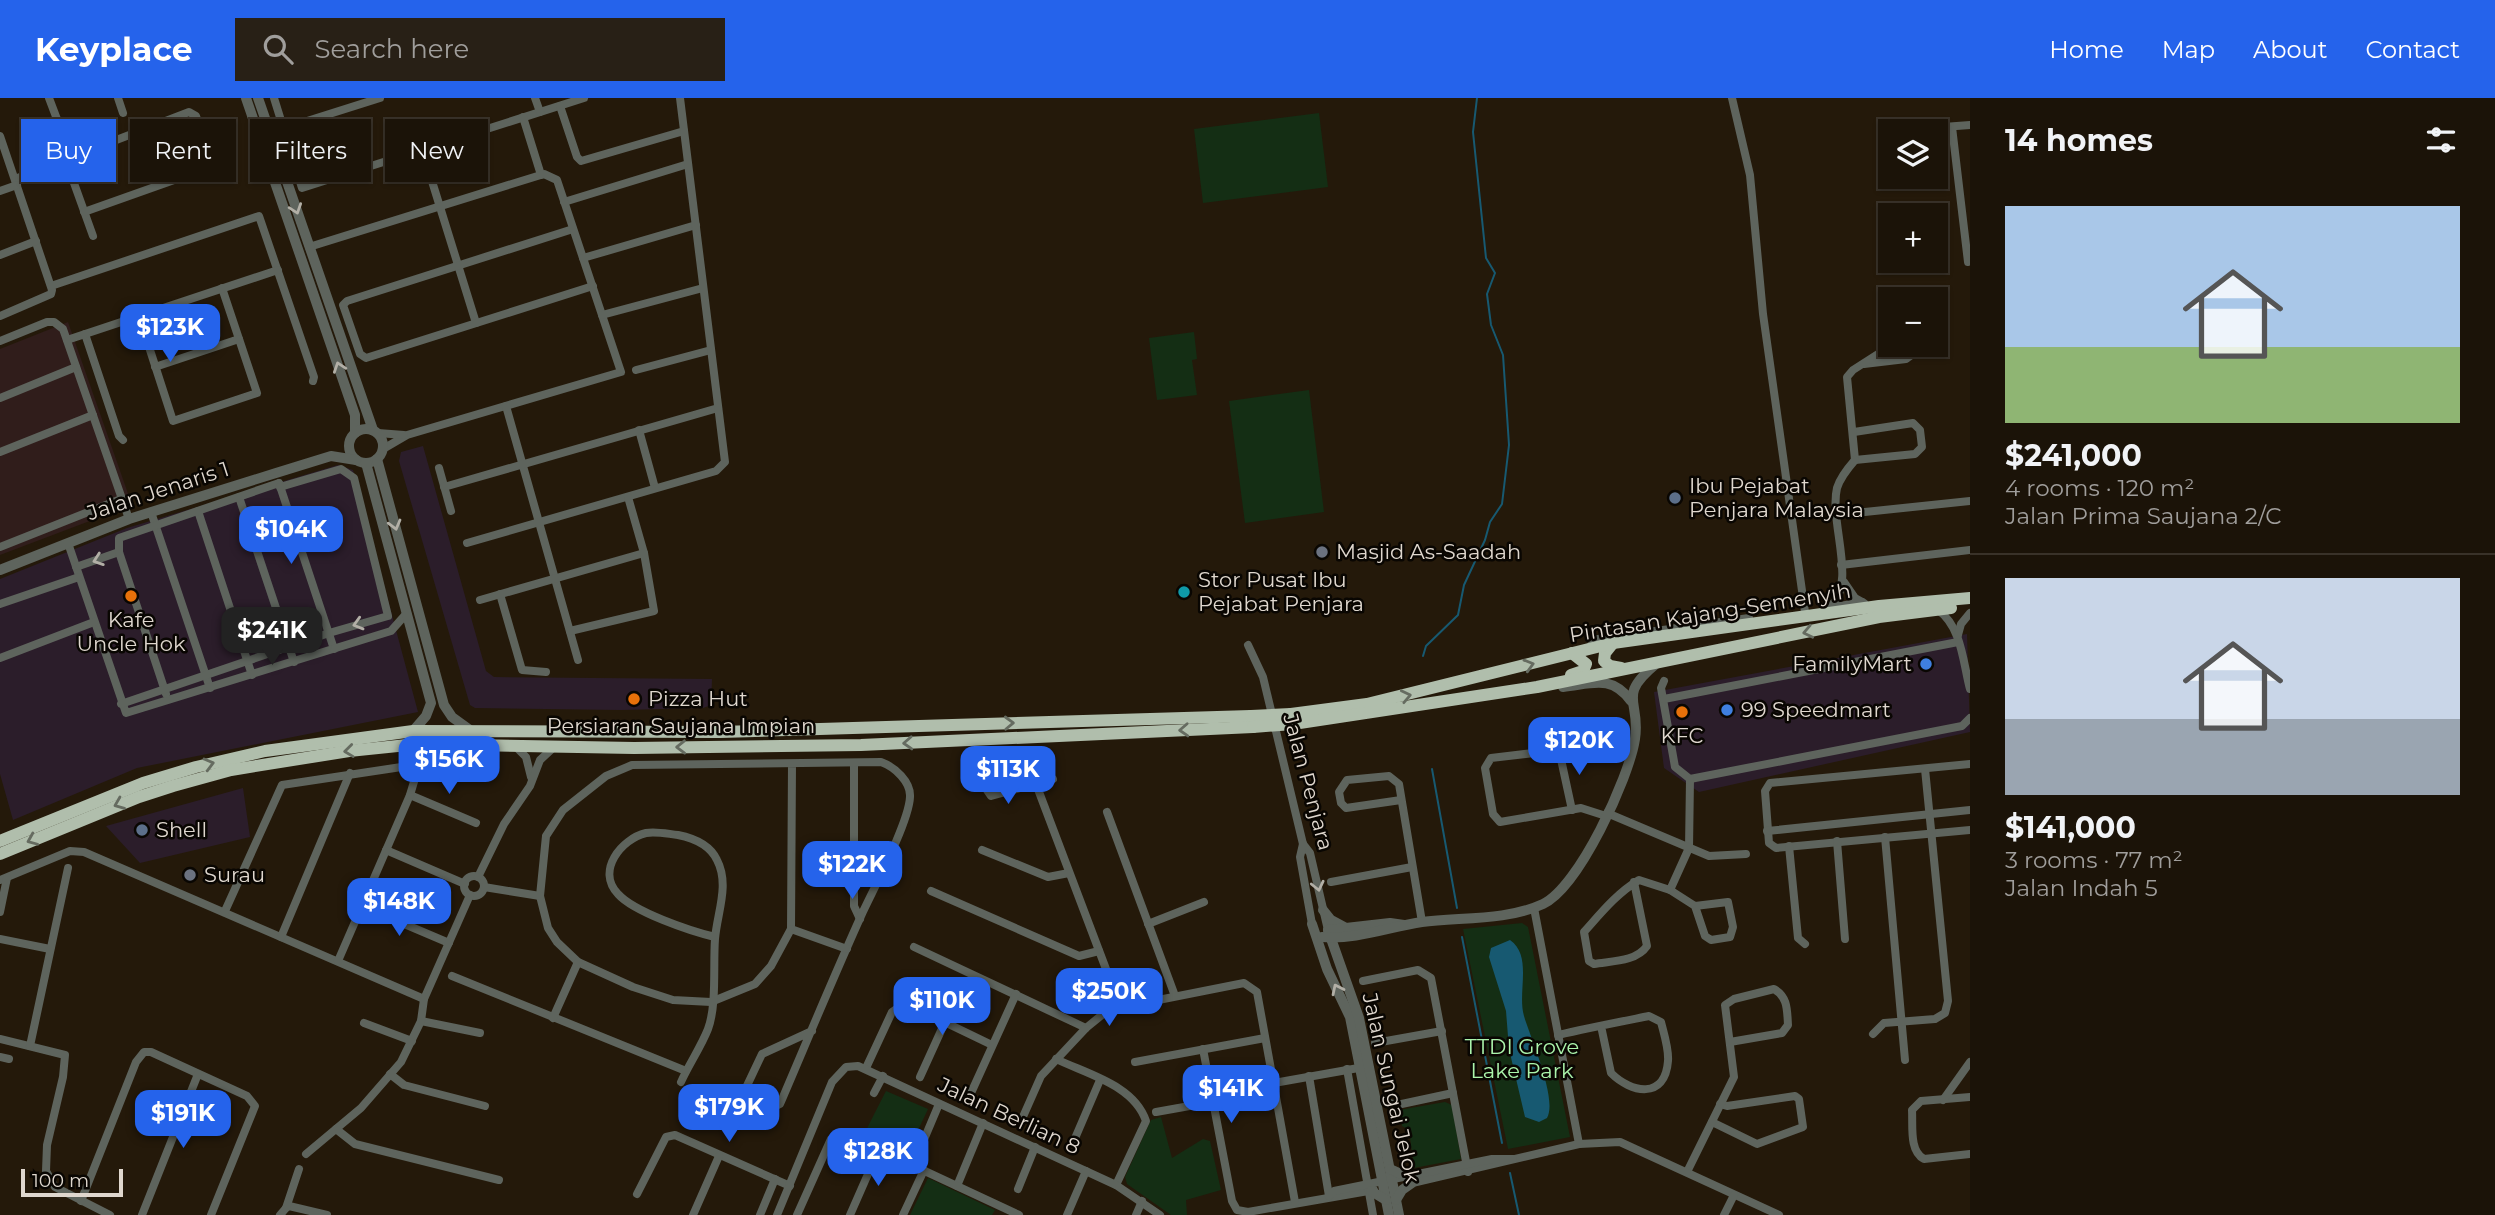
<!DOCTYPE html>
<meta charset="utf-8">
<style>
body{margin:0;font-family:Montserrat,sans-serif;background:#282016;color:#f1f3f6;height:100vh;display:flex;flex-direction:column;font-size:26px;white-space:nowrap}
*{box-sizing:border-box;margin:0}
p{font-size:23px;color:#a09e9c}
.icon{flex:none;width:38px;height:38px;fill:none;stroke:currentColor;stroke-width:2;stroke-linecap:round;stroke-linejoin:round}
.map{position:relative;flex:1;overflow:hidden}
.details{display:flex;flex-direction:column;background:#1b1308;width:525px}
.details>*{flex:none}
.hud{position:absolute;left:21px;top:21px;width:665px;height:63px;display:flex;gap:14px}
.tools{position:absolute;left:1878px;top:21px;display:grid;gap:14px}
.tools a{display:grid;place-items:center;width:70px;height:70px;border-radius:0px;background:#1b1308;box-shadow:0 2px 5px #0004,0 0 0 2px #393229;font-size:35px}
.scale{position:absolute;left:21px;bottom:18px;width:102px;box-sizing:border-box;padding-left:7px;border:4px solid #dfd7ce;border-top:0;font-size:19px;line-height:24px;white-space:nowrap;color:#dfd7ce;-webkit-text-stroke:5px #090602;paint-order:stroke}
.price{position:absolute;translate:-50% -60px;padding:0 16px;border-radius:14px;background:#2563eb;color:#fff;font-size:23px;line-height:46px;filter:drop-shadow(0 2px 4px #0008)}
.price::after{content:'';position:absolute;left:50%;top:42px;width:21px;height:16px;margin-left:-10px;background:inherit;clip-path:polygon(0 0,100% 0,50% 100%)}
.price.current{background:#222;color:#fff}
ul{padding:0;list-style:none}
li{display:grid;align-content:center;gap:14px;height:371px;padding:0 35px}
li+li{border-top:2px solid #393229}
li span{display:grid;place-items:center;height:217px;border-radius:0px;color:#555}
li>.icon{margin-inline-start:auto}
span .icon{width:126px;height:126px;fill:#fffc;stroke-width:1}
li b{font-size:30px}
h2{display:flex;justify-content:space-between;align-items:center;height:84px;padding:0 35px;font-size:30px}
.pill{padding:0 24px;border-radius:0px;background:#1b1308;box-shadow:0 2px 5px #0004,0 0 0 2px #393229;font-size:24px;line-height:63px}
.pill.current{background:#2563eb;color:#fff}
header{display:flex;align-items:center;gap:42px;box-sizing:border-box;height:98px;padding:0 35px;background:#2563eb;color:#fff}
header strong{font-size:33px}
nav{display:flex;gap:38px;margin-inline-start:auto;font-size:24px}
.search{width:490px;height:63px;background:#282016;display:flex;align-items:center;gap:18px;box-sizing:border-box;padding:0 24px;border-radius:0px;color:#a09e9c;font-size:26px}
main{display:flex;flex:1;min-height:0}
.map>svg:first-child{display:block}
.commercial{fill:#2b1d2a}
.industrial{fill:#301d1b}
.green{fill:#142e14}
.water{fill:#175971}
.lines{fill:none;stroke-linecap:round;stroke-linejoin:round}
.stream{stroke:#175971;stroke-width:2}
.minor{stroke:#5e645d;stroke-width:8}
.tertiary{stroke:#5e645d;stroke-width:10}
.trunk{stroke:#b0beac;stroke-width:12}
.trunk-bridge{stroke:#b0beac;stroke-width:12}
.oneway{stroke:#b2afa6}
.oneway2{stroke:#656b60}
.service-dot{fill:#5c6f8a;stroke:#090602;stroke-width:2.5}
.worship-dot{fill:#6b7280;stroke:#090602;stroke-width:2.5}
.culture-dot{fill:#0f9aa8;stroke:#090602;stroke-width:2.5}
.food-dot{fill:#e8710a;stroke:#090602;stroke-width:2.5}
.shop-dot{fill:#3f7fe0;stroke:#090602;stroke-width:2.5}
.labels{text-anchor:middle;stroke-width:5;stroke-linejoin:round;paint-order:stroke}
.poi-label{font-size:21px;fill:#dfd7ce;stroke:#090602;text-anchor:start}
.street-label{font-size:21px;fill:#dfd7ce;stroke:#090602}
.park-label{font-size:21px;fill:#abf4ab;stroke:#090602}
</style>
<header>
<strong>Keyplace</strong>
<div class="search"><svg class="icon" aria-label="search" viewBox="0 0 24 24"><circle cx="10" cy="10" r="6"/><path d="M15 15l6 6"/></svg>Search here</div>
<nav><a>Home</a><a>Map</a><a>About</a><a>Contact</a></nav>
</header>
<main>
<div class="map">
<svg width="1970" height="1117" viewBox="0 0 1970 1117">
<rect width="100%" height="100%" fill="#24190a"/>
<g class="commercial">
<path d="M423,348L486,573L494,579L712,581L711,607L703,610L621,612L475,610L470,607L399,363L401,354Z"/>
<path d="M338,367L353,372L418,614L137,670L13,722L0,676V481L127,430Z"/>
<path d="M1967,536L1970,634L1699,694L1664,670L1654,594Z"/>
<path d="M243,690L250,739L140,765L106,728Z"/>
</g>
<path class="industrial" d="M68,224L132,407L0,457V251Z"/>
<g class="green">
<path d="M1319,15L1328,89L1203,105L1194,31Z"/>
<path d="M1194,234L1197,261L1192,262L1197,297L1157,302L1149,240Z"/>
<path d="M1309,292L1324,414L1245,425L1229,303Z"/>
<path d="M1522,825L1528,829L1570,1039L1508,1051L1463,831Z"/>
<path d="M886,993L928,1011L906,1058L862,1040Z"/>
<path d="M1445,1004L1452,1007L1461,1061L1414,1070L1409,1032L1402,1028L1399,1012Z"/>
<path d="M1161,1019L1172,1060L1203,1041L1210,1043L1221,1092L1186,1102L1187,1117H1171L1127,1086L1125,1079L1151,1022Z"/>
<path d="M928,1080L995,1112L992,1117H910Z"/>
</g>
<path class="water" d="M1510,842C1533,858 1517,894 1524,918C1530,939 1558,1001 1547,1020L1539,1024L1525,1019L1509,951L1506,913L1489,859L1491,850Z"/>
<g class="lines">
<g class="stream">
<path d="M1423,558L1426,548L1458,517L1464,487L1485,442L1490,424L1502,406L1509,347L1503,257L1491,227L1487,196L1495,175L1486,160L1473,34L1477,0"/>
<path d="M1432,671L1457,810"/>
<path d="M1462,839L1502,1045"/>
<path d="M1510,1075L1519,1117"/>
</g>
<g class="minor">
<path d="M49,0L63,37"/>
<path d="M118,0L123,15"/>
<path d="M274,0L302,90L584,0"/>
<path d="M535,0L540,14"/>
<path d="M1732,0L1750,77L1763,216L1805,514"/>
<path d="M560,8L577,59L581,63L684,33"/>
<path d="M523,19L541,77"/>
<path d="M1952,29L1968,164"/>
<path d="M1930,30L1970,27"/>
<path d="M266,36L380,0"/>
<path d="M0,38L52,192L51,196L0,218"/>
<path d="M422,51L476,225"/>
<path d="M65,60L93,138"/>
<path d="M15,81L189,14L196,18L211,61L208,70L84,114"/>
<path d="M0,93L17,87"/>
<path d="M564,104L688,66"/>
<path d="M573,131L347,203L343,207L360,256L366,260L593,188"/>
<path d="M309,149L544,76L557,82L621,274L407,337L383,351"/>
<path d="M0,157L36,143"/>
<path d="M583,160L696,127"/>
<path d="M51,188L259,118L314,279L313,283"/>
<path d="M602,217L703,190"/>
<path d="M139,218L173,323L257,295L222,190"/>
<path d="M85,236L119,338L123,342"/>
<path d="M67,242L278,172"/>
<path d="M0,243L47,224H54L63,231L129,421"/>
<path d="M1864,266L1906,261L1913,256L1914,247"/>
<path d="M155,269L239,241"/>
<path d="M636,272L711,252"/>
<path d="M0,300L76,269"/>
<path d="M506,308L578,562"/>
<path d="M639,332L655,390"/>
<path d="M1854,334L1913,325L1920,332L1922,349L1915,356L1855,362"/>
<path d="M378,335L404,337"/>
<path d="M0,354L93,317"/>
<path d="M1855,362L1847,279L1853,272L1892,247"/>
<path d="M439,370L451,413"/>
<path d="M279,385L334,551"/>
<path d="M444,389L718,310"/>
<path d="M239,399L294,564"/>
<path d="M198,413L252,577"/>
<path d="M151,414L210,590"/>
<path d="M1836,417L1970,403"/>
<path d="M68,445L126,615L391,533L407,515"/>
<path d="M467,445L716,373L725,364L680,0"/>
<path d="M0,449L121,401"/>
<path d="M1841,467L1970,452"/>
<path d="M76,469L119,454"/>
<path d="M1844,484L1855,500L1864,505"/>
<path d="M500,496L522,572L546,574"/>
<path d="M480,502L644,455"/>
<path d="M0,506L79,479"/>
<path d="M1831,508C1857,484 1829,424 1837,390C1840,380 1848,370 1855,362"/>
<path d="M1835,509L1862,504"/>
<path d="M1938,512C1962,529 1963,565 1970,591"/>
<path d="M570,533L654,513L644,455L628,399"/>
<path d="M1958,537L1961,526L1970,515"/>
<path d="M1248,547L1263,579L1303,746L1310,755L1328,832"/>
<path d="M1587,551L1598,541L1749,520"/>
<path d="M0,560L94,524"/>
<path d="M1664,583L1661,590L1675,669L1690,681L1962,628L1970,620"/>
<path d="M166,596L119,454V440L279,385"/>
<path d="M1664,601L1958,544"/>
<path d="M121,606L329,535L388,518L354,380L341,371L280,389"/>
<path d="M515,648L526,659L531,679"/>
<path d="M1559,652L1572,712"/>
<path d="M854,665V808L860,821"/>
<path d="M792,666L791,831L771,868L755,886L711,904L673,902L633,889L578,864L557,844L548,830L540,798L546,738L563,712L606,678L632,667L881,664C895,669 911,684 910,699C909,724 873,792 861,818C833,880 807,943 780,1006L768,1012L745,1004L744,994L762,956L812,933"/>
<path d="M1970,666L1770,685L1765,693L1769,745L1776,750L1970,732"/>
<path d="M1690,681L1689,750L1670,792L1695,808L1705,838L1711,842L1730,839L1733,829L1728,804L1695,808"/>
<path d="M980,682L991,698L1053,681"/>
<path d="M1036,686L1120,908"/>
<path d="M410,697L476,725"/>
<path d="M1401,702L1346,710L1341,705L1339,694L1347,682L1389,678L1399,686L1422,824"/>
<path d="M1107,714L1175,898"/>
<path d="M1607,715L1709,758L1746,756"/>
<path d="M1606,718L1581,710L1500,724L1493,716L1485,670L1491,660L1559,652L1620,637"/>
<path d="M1767,733L1970,712"/>
<path d="M1885,739L1905,962"/>
<path d="M1837,743L1845,841"/>
<path d="M1303,746L1300,759L1312,826"/>
<path d="M1789,748L1798,840L1805,846"/>
<path d="M386,752L465,786"/>
<path d="M982,752L1048,779L1069,775"/>
<circle cx="474" cy="788" r="10"/>
<path d="M478,779L504,726L530,688L540,662L554,649"/>
<path d="M0,782L70,753L84,754L424,901"/>
<path d="M1331,784L1412,769"/>
<path d="M1634,784L1647,848C1636,864 1611,863 1594,866L1589,863L1584,834C1601,815 1617,795 1639,782L1670,792"/>
<path d="M484,789L540,798"/>
<path d="M931,793L1079,858L1099,853"/>
<path d="M362,808L449,845"/>
<path d="M1534,810L1579,1046"/>
<path d="M225,813L282,687L408,668L416,677L410,697L338,863"/>
<path d="M0,814L7,780"/>
<path d="M1148,826L1204,804"/>
<path d="M791,831L847,851"/>
<path d="M281,839L350,675"/>
<path d="M0,841L50,851"/>
<path d="M914,849L1086,930"/>
<path d="M452,878L686,973"/>
<path d="M1363,883L1418,872L1431,880L1468,1074"/>
<path d="M553,920L578,864"/>
<path d="M421,923L480,935"/>
<path d="M364,925L412,943"/>
<path d="M1873,936L1884,925L1935,921L1945,915L1948,903L1925,671"/>
<path d="M1558,937C1588,930 1619,924 1649,918L1661,924C1664,936 1669,951 1668,963C1665,1002 1631,995 1611,975L1601,928"/>
<path d="M0,941L65,957L63,979L47,1047L46,1073L55,1089L110,1117"/>
<path d="M1375,945L1442,933"/>
<path d="M30,948L68,770"/>
<path d="M1203,951L1232,1103L1237,1112L1248,1114L1374,1092"/>
<path d="M0,959L9,961"/>
<path d="M1056,961C1087,976 1134,987 1146,1023L1116,1087"/>
<path d="M1135,964L1265,940"/>
<path d="M866,970L892,914L905,905L992,947"/>
<path d="M1347,971L1373,1117"/>
<path d="M390,976L404,987L485,1008"/>
<path d="M1309,978L1329,1098"/>
<path d="M920,979L945,924"/>
<path d="M681,984C689,966 701,949 708,931C717,907 713,867 715,841C717,815 730,787 717,762C710,747 693,740 678,737C668,736 656,733 646,735C621,741 596,773 618,796C634,814 690,833 715,839"/>
<path d="M1274,985L1364,969"/>
<path d="M874,995L883,978"/>
<path d="M971,995L1016,896"/>
<path d="M1970,999L1921,1003L1912,1012C1913,1028 1909,1053 1924,1061L1970,1056"/>
<path d="M1943,1002L1970,964"/>
<path d="M1387,1004L1397,1007L1453,995"/>
<path d="M1156,1014L1212,1004"/>
<path d="M1022,1021L1041,978L1086,930L1108,912L1244,885L1257,894L1295,1104"/>
<path d="M1712,1024L1757,1046L1803,1029L1799,1001L1795,998L1727,1008L1720,1006"/>
<path d="M336,1031L355,1046L499,1082"/>
<path d="M1073,1045L1100,982"/>
<path d="M920,1051L939,1006"/>
<path d="M306,1056L361,1010L401,964L421,923L424,901L470,797"/>
<path d="M1687,1074L1734,979L1725,907L1734,901L1774,891C1788,899 1787,912 1788,927L1782,935L1730,944"/>
<path d="M1408,1086L1579,1046L1620,1044L1779,1117"/>
<path d="M957,1088L983,1025"/>
<path d="M1018,1091L1035,1049"/>
<path d="M637,1096L666,1039L675,1037L790,1088"/>
<path d="M1329,1098L1334,1093L1492,1061H1513"/>
<path d="M81,1103L136,964L144,954H151L247,998L255,1008L211,1117"/>
<path d="M286,1110L289,1108L327,1117"/>
<path d="M142,1117L198,976"/>
<path d="M280,1117L286,1110L299,1071"/>
<path d="M693,1117L719,1058"/>
<path d="M760,1117L775,1081"/>
<path d="M777,1117L832,984L846,969L858,968L1116,1087L1160,1117"/>
<path d="M797,1117L831,1041L841,1034L1019,1117"/>
<path d="M850,1117L879,1051"/>
<path d="M903,1117L924,1072"/>
<path d="M1067,1117L1086,1073"/>
<path d="M1136,1117L1142,1103"/>
<path d="M1724,1117L1734,1097"/>
</g>
<g class="tertiary">
<path d="M246,0L355,317V335"/>
<path d="M258,0L373,332"/>
<circle cx="366" cy="348" r="17"/>
<path d="M377,361L444,607L452,619L470,632"/>
<path d="M366,365L431,605L426,618L413,633"/>
<path d="M0,472L129,421L276,375L331,358L356,362"/>
<path d="M1563,589C1592,586 1611,576 1631,603"/>
<path d="M1323,812L1331,822L1344,829"/>
<path d="M1312,826L1327,871L1350,919L1389,1117"/>
<path d="M1328,832L1359,920L1399,1117"/>
<path d="M1328,832L1390,825L1404,827"/>
<path d="M1322,839C1356,842 1389,829 1422,824C1461,819 1506,823 1543,806C1579,789 1629,680 1635,641C1641,602 1616,599 1656,566"/>
<path d="M1390,1071L1408,1079"/>
<path d="M1371,1093L1386,1102"/>
<path d="M1396,1102L1402,1092L1412,1085"/>
</g>
<g class="trunk">
<path d="M1613,545L1605,555L1604,563L1610,568L1621,570"/>
<path d="M1571,577L1583,573L1586,566L1572,555"/>
<path d="M1291,616L1367,606L1613,545L1879,508L1970,500"/>
<path d="M1293,626L1537,589L1879,519L1951,510"/>
<path d="M0,743L143,685L196,669L265,653L413,633L720,634L1251,618"/>
<path d="M0,756L139,699L173,688L231,672L349,653L417,646L634,650L861,647L1253,629"/>
</g>
<g class="trunk-bridge">
<path d="M1251,618L1291,616"/>
<path d="M1253,629L1293,626"/>
</g>
</g>
<defs><path id="oneway-chevron" d="M-2-3.5L2.5 0L-2 3.5" fill="none" stroke-width="1.6" stroke-linecap="round" stroke-linejoin="round" transform="scale(1.75)"/></defs>
<g class="oneway">
<use href="#oneway-chevron" transform="translate(296 111) rotate(71)"/>
<use href="#oneway-chevron" transform="translate(339 269) rotate(-109)"/>
<use href="#oneway-chevron" transform="translate(395 427) rotate(75)"/>
<use href="#oneway-chevron" transform="translate(98 462) rotate(161)"/>
<use href="#oneway-chevron" transform="translate(358 526) rotate(164)"/>
<use href="#oneway-chevron" transform="translate(1318 788) rotate(77)"/>
<use href="#oneway-chevron" transform="translate(1337 891) rotate(-116)"/>
</g>
<g class="oneway2">
<use href="#oneway-chevron" transform="translate(1808 534) rotate(168)"/>
<use href="#oneway-chevron" transform="translate(1529 567) rotate(-16)"/>
<use href="#oneway-chevron" transform="translate(1406 598) rotate(-12)"/>
<use href="#oneway-chevron" transform="translate(1009 625) rotate(-2)"/>
<use href="#oneway-chevron" transform="translate(1184 632) rotate(177)"/>
<use href="#oneway-chevron" transform="translate(908 645) rotate(177)"/>
<use href="#oneway-chevron" transform="translate(681 649) rotate(179)"/>
<use href="#oneway-chevron" transform="translate(349 653) rotate(173)"/>
<use href="#oneway-chevron" transform="translate(209 666) rotate(-15)"/>
<use href="#oneway-chevron" transform="translate(119 706) rotate(158)"/>
<use href="#oneway-chevron" transform="translate(32 742) rotate(157)"/>
</g>
<g class="service-dot">
<circle cx="1675" cy="400" r="7"/>
<circle cx="142" cy="732" r="7"/>
</g>
<g class="worship-dot">
<circle cx="1322" cy="454" r="7"/>
<circle cx="190" cy="777" r="7"/>
</g>
<circle class="culture-dot" cx="1184" cy="494" r="7"/>
<g class="food-dot">
<circle cx="131" cy="498" r="7"/>
<circle cx="634" cy="601" r="7"/>
<circle cx="1682" cy="614" r="7"/>
</g>
<g class="shop-dot">
<circle cx="1926" cy="566" r="7"/>
<circle cx="1727" cy="612" r="7"/>
</g>
<g class="labels">
<g class="poi-label">
<text x="1689" y="395">Ibu Pejabat<tspan x="1689" dy="24">Penjara Malaysia</tspan></text>
<text x="1336" y="461">Masjid As-Saadah</text>
<text x="1198" y="489">Stor Pusat Ibu<tspan x="1198" dy="24">Pejabat Penjara</tspan></text>
<text x="131" y="529" text-anchor="middle">Kafe<tspan x="131" dy="24">Uncle Hok</tspan></text>
<text x="1912" y="573" text-anchor="end">FamilyMart</text>
<text x="648" y="608">Pizza Hut</text>
<text x="1741" y="619">99 Speedmart</text>
<text x="1682" y="645" text-anchor="middle">KFC</text>
<text x="156" y="739">Shell</text>
<text x="204" y="784">Surau</text>
</g>
<g class="street-label">
<text transform="translate(158 393) rotate(-18)" y="7">Jalan Jenaris 1</text>
<text transform="translate(1710 515) rotate(-9)" y="7">Pintasan Kajang-Semenyih</text>
<text x="681" y="635">Persiaran Saujana Impian</text>
<text transform="translate(1308 684) rotate(75)" y="7">Jalan Penjara</text>
<text transform="translate(1391 990) rotate(77)" y="7">Jalan Sungai Jelok</text>
<text transform="translate(1009 1018) rotate(25)" y="7">Jalan Berlian 8</text>
</g>
<g class="park-label">
<text x="1522" y="956">TTDI Grove<tspan x="1522" dy="24">Lake Park</tspan></text>
</g>
</g>
</svg>
<div class="tools">
<a><svg class="icon" aria-label="layers" viewBox="0 0 24 24"><path d="M12 4l9 5-9 5-9-5zM3 14l9 5 9-5"/></svg></a>
<a>+</a>
<a>−</a>
</div>
<div class="scale">100 m</div>
<b class="price" style="left:170px;top:266px">$123K</b>
<b class="price" style="left:291px;top:468px">$104K</b>
<b class="price current" style="left:272px;top:569px">$241K</b>
<b class="price" style="left:1579px;top:679px">$120K</b>
<b class="price" style="left:449px;top:698px">$156K</b>
<b class="price" style="left:1008px;top:708px">$113K</b>
<b class="price" style="left:852px;top:803px">$122K</b>
<b class="price" style="left:399px;top:840px">$148K</b>
<b class="price" style="left:1109px;top:930px">$250K</b>
<b class="price" style="left:942px;top:939px">$110K</b>
<b class="price" style="left:1231px;top:1027px">$141K</b>
<b class="price" style="left:729px;top:1046px">$179K</b>
<b class="price" style="left:183px;top:1052px">$191K</b>
<b class="price" style="left:878px;top:1090px">$128K</b>
<div class="hud">
<a class="pill current">Buy</a>
<a class="pill">Rent</a>
<a class="pill">Filters</a>
<a class="pill">New</a>
</div>
</div>
<section class="details">
<h2>14 homes<svg class="icon" aria-label="filters" viewBox="0 0 24 24"><path d="M4 7h16M4 17h16"/><circle cx="9" cy="7" r="2"/><circle cx="15" cy="17" r="2"/></svg></h2>
<ul>
<li><span style="background:linear-gradient(#a9c7e8 65%,#8fb573 0)"><svg class="icon" aria-label="home" viewBox="0 0 24 24"><path d="M3 11l9-7 9 7M6 9v11h12V9"/></svg></span><div><b>$241,000</b><p>4 rooms · 120 m²</p><p>Jalan Prima Saujana 2/C</p></div></li>
<li><span style="background:linear-gradient(#c9d6e8 65%,#9aa5b1 0)"><svg class="icon" aria-label="home" viewBox="0 0 24 24"><path d="M3 11l9-7 9 7M6 9v11h12V9"/></svg></span><div><b>$141,000</b><p>3 rooms · 77 m²</p><p>Jalan Indah 5</p></div></li>
</ul>
</section>
</main>
